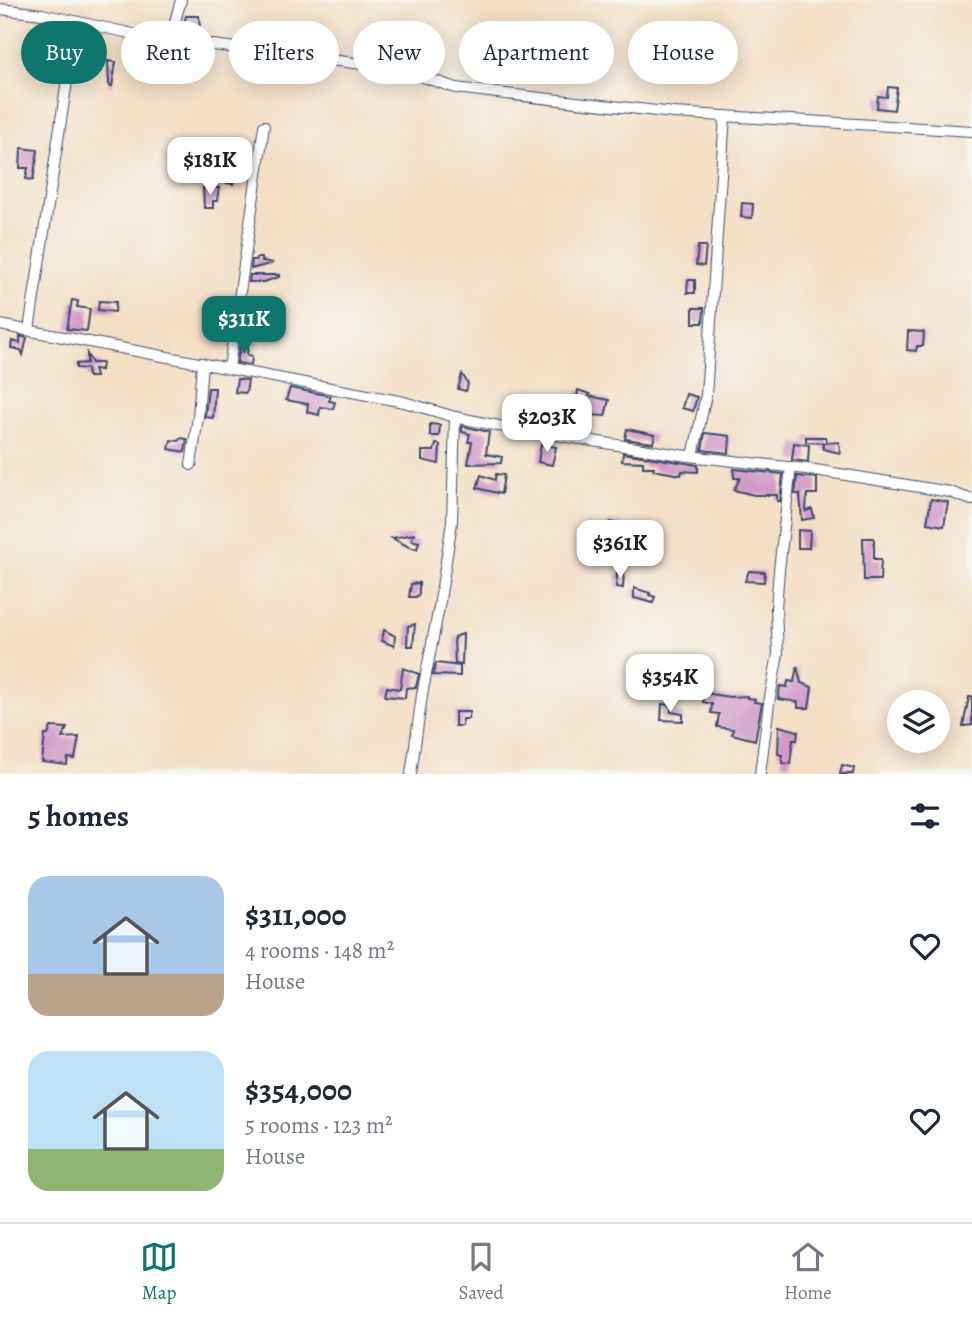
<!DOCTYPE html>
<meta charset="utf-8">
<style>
body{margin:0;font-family:Alegreya,serif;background:#f6f6f7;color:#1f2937;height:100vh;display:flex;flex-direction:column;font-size:26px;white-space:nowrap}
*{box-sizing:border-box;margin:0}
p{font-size:23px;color:#747a83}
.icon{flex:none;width:38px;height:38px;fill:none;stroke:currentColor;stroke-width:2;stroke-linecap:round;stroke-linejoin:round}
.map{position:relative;height:774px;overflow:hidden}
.drawer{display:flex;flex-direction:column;background:#fff;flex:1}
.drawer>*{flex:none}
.banner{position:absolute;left:21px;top:21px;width:931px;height:63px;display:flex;gap:14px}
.tools{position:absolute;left:887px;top:690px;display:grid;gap:14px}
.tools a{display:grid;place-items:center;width:63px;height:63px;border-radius:50%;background:#fff;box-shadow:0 4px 18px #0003;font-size:35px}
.price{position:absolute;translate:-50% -60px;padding:0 16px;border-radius:14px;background:#fff;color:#222;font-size:23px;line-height:46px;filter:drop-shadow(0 2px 4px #0008)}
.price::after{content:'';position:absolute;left:50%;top:42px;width:21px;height:16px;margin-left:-10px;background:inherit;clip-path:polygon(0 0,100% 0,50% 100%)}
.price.on{background:#0f766e;color:#fff}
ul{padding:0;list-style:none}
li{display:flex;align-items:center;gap:21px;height:175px;padding:0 28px}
li span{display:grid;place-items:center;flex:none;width:196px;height:140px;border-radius:21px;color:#555}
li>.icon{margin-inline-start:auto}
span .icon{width:84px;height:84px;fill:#fffc;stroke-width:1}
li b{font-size:30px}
h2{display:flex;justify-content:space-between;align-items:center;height:84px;padding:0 28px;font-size:30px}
.chip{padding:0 24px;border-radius:32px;background:#fff;box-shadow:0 4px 18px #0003;font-size:24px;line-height:63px}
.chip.on{background:#0f766e;color:#fff}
.dock{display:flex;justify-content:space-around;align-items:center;height:98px;border-top:2px solid #e0e1e3;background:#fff;font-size:19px;color:#747a83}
.dock a{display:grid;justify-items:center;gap:4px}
.dock .on{color:#0f766e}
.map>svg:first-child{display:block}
.building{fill:#d19ac8}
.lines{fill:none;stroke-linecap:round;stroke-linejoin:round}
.street-casing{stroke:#3b496d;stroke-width:12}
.street{stroke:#fff;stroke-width:10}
</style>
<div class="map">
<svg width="972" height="774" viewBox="0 0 972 774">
<rect width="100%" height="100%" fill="#f6f6f2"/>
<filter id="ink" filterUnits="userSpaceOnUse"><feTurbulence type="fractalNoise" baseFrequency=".0143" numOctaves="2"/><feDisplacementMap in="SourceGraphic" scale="14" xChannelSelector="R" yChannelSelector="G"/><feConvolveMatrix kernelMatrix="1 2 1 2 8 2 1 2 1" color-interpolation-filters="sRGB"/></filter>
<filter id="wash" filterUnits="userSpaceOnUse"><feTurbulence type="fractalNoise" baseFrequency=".00686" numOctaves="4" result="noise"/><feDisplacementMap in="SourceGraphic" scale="28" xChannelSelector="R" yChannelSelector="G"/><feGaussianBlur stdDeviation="1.57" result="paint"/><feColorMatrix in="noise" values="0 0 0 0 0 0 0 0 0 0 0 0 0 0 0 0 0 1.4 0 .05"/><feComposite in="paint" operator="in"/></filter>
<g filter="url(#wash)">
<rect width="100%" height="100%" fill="#f3dfc4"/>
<g id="blocks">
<g class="building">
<path d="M186,16H199L200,31L192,25L183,27Z"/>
<path d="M108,61L116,62L112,86H109Z"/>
<path d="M888,87L897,88L894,110L877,108L878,96L887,97Z"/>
<path d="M21,148L38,150L33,180L26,179L28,168H20Z"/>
<path d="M223,170L236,172L233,184L215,181L216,174L222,173Z"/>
<path d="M203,188H219L217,201H213V208H204Z"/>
<path d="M742,203L753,204L752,218L741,217Z"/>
<path d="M698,246H706L704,266L696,265Z"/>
<path d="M256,258H262V261L273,263L251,269L252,260H256Z"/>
<path d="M250,275H279V277L264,282H249Z"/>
<path d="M688,280H695V293H687Z"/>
<path d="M72,300L78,301L77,307L90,309L87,331L67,329Z"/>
<path d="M99,301L116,302L115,312L98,310Z"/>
<path d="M693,308H704L703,323H693Z"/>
<path d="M244,313L265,316L261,333L254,332V330L242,329Z"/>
<path d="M908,331L924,332L923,346H917L916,351L907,350Z"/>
<path d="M20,336L27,338L23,355L21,350L11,348L12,341L20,343Z"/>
<path d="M240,346L248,347L247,355L252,356L251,365L237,363Z"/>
<path d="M87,354L92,363H102L101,370L94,369L96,377H88L87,369L76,368V364L87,363Z"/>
<path d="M462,374L468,384L466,391L458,389Z"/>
<path d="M237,379L248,380L246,393L235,392Z"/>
<path d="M208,388H215L213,418L205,417Z"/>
<path d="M290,388L331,396L329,401L335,402L333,409L320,407L319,415L307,412L308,404L286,400Z"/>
<path d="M578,390L590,394L589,396L609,400L605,416L575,414Z"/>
<path d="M686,394L697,397L693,411L682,408Z"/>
<path d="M549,409H570L568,423L549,424Z"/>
<path d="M430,424L440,425L439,436H430Z"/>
<path d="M462,426L489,432L486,454L502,457L501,463L468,464L472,442H468L470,434L462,432Z"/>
<path d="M627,429L655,435L653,443L625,439Z"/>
<path d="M705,433L730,436L729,453L702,450Z"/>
<path d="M806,437H826V443L839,442L840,453L823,449V443L806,442Z"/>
<path d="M180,438L187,439L185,452L169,449L171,440L179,441Z"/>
<path d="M794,443L809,445L808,462L792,460Z"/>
<path d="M436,444L440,445L439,464L422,460V451H434Z"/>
<path d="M541,444L556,447L552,465L538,462Z"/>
<path d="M623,453L698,465V472L682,471L681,475L653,470L654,467H643V462L622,461Z"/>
<path d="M734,469L783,474L780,501H777V495H754L734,490L740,478H734Z"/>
<path d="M496,474L504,475L501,494L477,488L481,475L495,480Z"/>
<path d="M797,476L817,478V494H807L806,511L812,509L814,518L802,520L800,494H795Z"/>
<path d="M931,499L948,502L944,526L927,523Z"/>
<path d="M610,522L625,526L622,539L606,533Z"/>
<path d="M798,530L810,531L809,548H798Z"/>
<path d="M414,534L411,540L419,542L417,549L409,547L392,538Z"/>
<path d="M863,538H874V559H881L880,580H864Z"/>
<path d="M624,570L623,588L616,587L617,574Z"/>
<path d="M749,571L765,572L764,582L745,581Z"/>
<path d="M419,583V594L416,597H409L411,584Z"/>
<path d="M634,588L650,593L649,595L655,597L653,603L634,598Z"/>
<path d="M415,624L413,646H407L408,626Z"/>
<path d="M384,630L395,636L394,646L382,641Z"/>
<path d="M463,634L462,665L455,664L454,637Z"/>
<path d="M436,663L460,666V676L433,675Z"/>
<path d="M797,666L801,683L812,687L809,708H798V702L778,699L780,686L787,687L788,681L794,682Z"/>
<path d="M403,668L419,674L416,687L406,688L405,698L385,696L387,687L400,689Z"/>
<path d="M705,693L729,697L747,696V698L755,699L754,702L762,703L755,740L732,734L733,729L717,727L719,714L711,713L712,704L703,702Z"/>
<path d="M969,697H972V725L963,726Z"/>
<path d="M662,704L671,705V712L683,714V721L661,720Z"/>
<path d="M455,712H470L468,719H463L462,726H455Z"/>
<path d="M779,726L798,731L797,740H793L790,764L782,763V755L778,754Z"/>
<path d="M51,727L67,728L62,738L79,737L75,759L68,758L67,765L42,762L45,735H48Z"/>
<path d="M842,765L854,768L853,774H840Z"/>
</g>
</g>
</g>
<g filter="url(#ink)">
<use href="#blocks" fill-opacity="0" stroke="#3b496d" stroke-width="2"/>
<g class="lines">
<defs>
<g id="street">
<path d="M0,9L42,14L143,36L370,65L423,77L456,88L497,93L674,113L972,131"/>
<path d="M170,39L181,0"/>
<path d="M0,325L404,402L455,417L499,426L680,455L815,470L950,492L972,500"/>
<path d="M29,330L76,22"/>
<path d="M229,368L264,126"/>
<path d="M693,456L706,395L725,116"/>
<path d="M191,465L198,417L202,363"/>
<path d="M411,774L422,695L439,607L452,522L455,417"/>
<path d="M760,774L769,703L778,654L776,608L779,570L791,467"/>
</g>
</defs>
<use href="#street" class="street-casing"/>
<use href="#street" class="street"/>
</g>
</g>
</svg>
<div class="tools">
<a><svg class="icon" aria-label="layers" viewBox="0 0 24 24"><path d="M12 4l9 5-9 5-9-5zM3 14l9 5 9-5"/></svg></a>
</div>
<b class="price" style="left:210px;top:197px">$181K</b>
<b class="price on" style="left:244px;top:356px">$311K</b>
<b class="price" style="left:547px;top:454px">$203K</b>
<b class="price" style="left:620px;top:580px">$361K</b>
<b class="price" style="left:670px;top:714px">$354K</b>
<div class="banner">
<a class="chip on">Buy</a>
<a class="chip">Rent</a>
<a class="chip">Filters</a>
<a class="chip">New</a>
<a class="chip">Apartment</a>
<a class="chip">House</a>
</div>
</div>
<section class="drawer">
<h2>5 homes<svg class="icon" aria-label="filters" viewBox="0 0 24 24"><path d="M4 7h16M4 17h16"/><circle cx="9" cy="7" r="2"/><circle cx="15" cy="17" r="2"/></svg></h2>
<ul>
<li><span style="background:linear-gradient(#a9c7e8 70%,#b9a48a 0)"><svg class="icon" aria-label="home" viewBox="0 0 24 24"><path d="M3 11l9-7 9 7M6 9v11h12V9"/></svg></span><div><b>$311,000</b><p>4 rooms · 148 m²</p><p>House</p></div><svg class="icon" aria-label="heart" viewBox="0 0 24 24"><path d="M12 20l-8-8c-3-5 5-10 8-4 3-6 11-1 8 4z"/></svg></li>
<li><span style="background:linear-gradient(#bfe0f5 70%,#8fb573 0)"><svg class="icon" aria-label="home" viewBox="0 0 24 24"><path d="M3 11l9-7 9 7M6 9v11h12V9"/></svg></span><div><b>$354,000</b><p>5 rooms · 123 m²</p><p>House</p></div><svg class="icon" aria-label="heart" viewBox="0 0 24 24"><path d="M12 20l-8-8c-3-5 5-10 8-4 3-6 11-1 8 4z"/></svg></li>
</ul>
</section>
<nav class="dock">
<a class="on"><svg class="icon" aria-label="map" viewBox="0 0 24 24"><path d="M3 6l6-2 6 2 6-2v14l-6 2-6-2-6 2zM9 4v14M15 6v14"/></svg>Map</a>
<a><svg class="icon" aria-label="saved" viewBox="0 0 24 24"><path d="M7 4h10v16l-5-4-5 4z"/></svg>Saved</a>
<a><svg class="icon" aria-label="home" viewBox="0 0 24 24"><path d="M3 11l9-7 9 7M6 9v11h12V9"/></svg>Home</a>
</nav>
